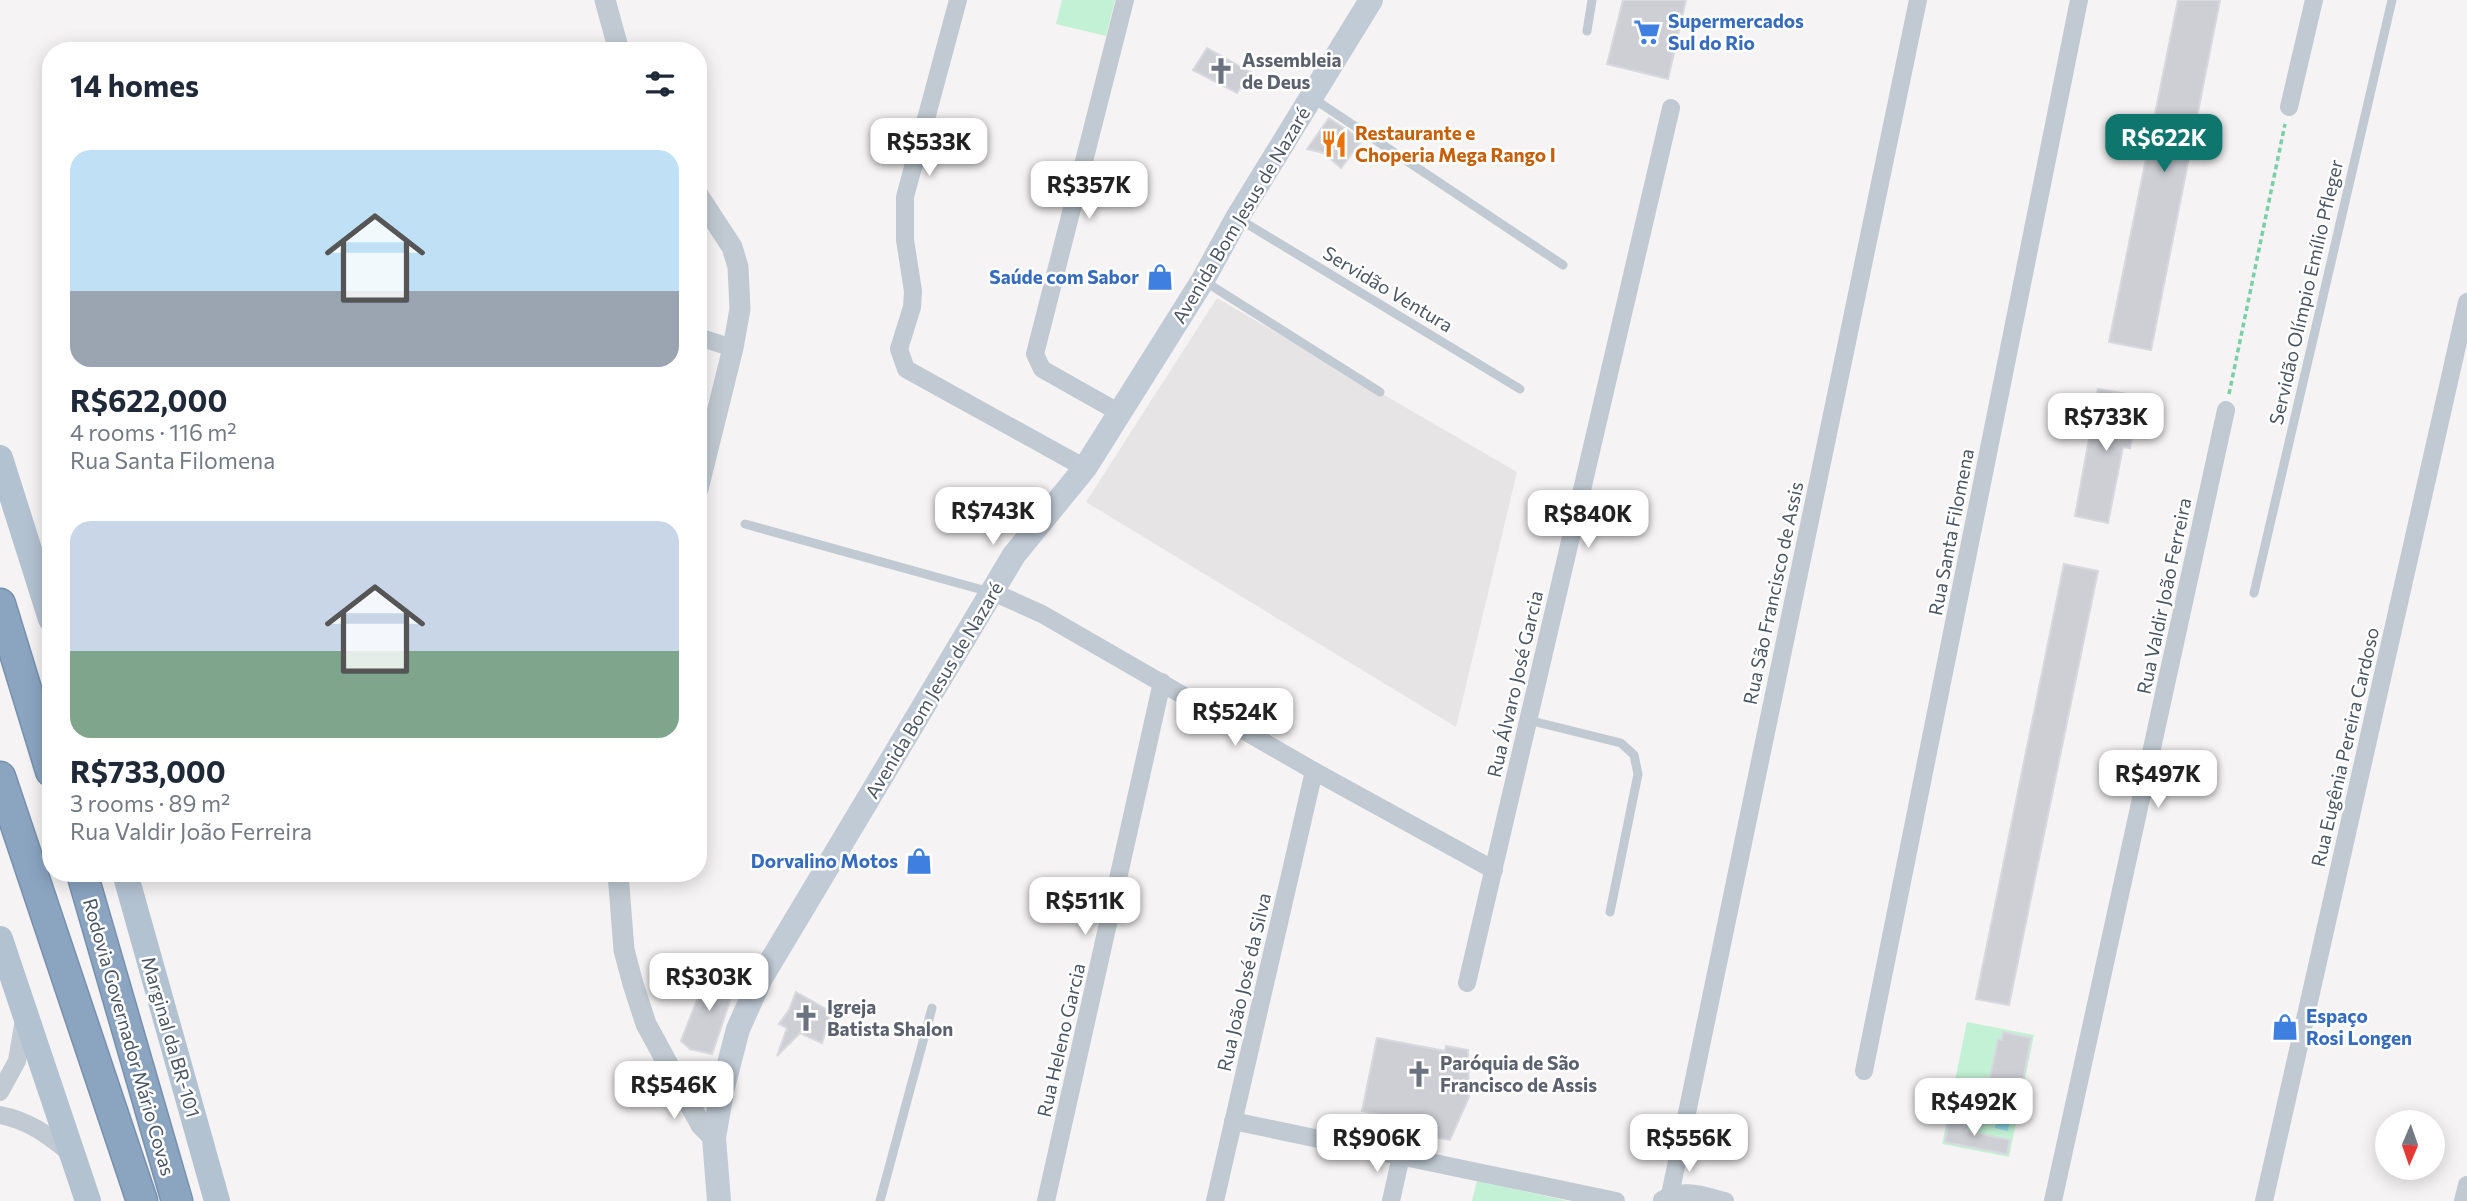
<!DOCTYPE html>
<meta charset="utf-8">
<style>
body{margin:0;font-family:Commissioner,sans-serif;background:#f6f6f7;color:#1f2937;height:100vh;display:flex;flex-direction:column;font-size:26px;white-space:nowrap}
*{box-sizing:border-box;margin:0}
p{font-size:23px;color:#747a83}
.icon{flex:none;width:38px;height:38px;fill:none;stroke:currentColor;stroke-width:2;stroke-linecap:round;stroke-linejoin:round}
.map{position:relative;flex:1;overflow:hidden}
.panel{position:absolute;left:42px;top:42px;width:665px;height:840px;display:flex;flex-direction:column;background:#fff;border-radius:28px;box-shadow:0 4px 18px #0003}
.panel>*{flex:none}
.needle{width:46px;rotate:182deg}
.tools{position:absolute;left:2375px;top:1110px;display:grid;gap:14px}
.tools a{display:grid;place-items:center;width:70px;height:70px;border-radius:50%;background:#fff;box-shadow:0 4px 18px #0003;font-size:35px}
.price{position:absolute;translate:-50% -60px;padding:0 16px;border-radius:14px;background:#fff;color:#222;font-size:23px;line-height:46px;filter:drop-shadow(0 2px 4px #0008)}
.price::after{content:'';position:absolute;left:50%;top:42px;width:21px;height:16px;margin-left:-10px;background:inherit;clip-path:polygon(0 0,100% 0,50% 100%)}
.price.on{background:#0f766e;color:#fff}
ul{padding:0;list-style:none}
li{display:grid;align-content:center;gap:14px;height:371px;padding:0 28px}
li span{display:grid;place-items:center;height:217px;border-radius:21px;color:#555}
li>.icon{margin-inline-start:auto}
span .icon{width:126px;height:126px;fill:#fffc;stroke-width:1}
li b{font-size:30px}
h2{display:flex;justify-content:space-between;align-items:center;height:84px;padding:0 28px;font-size:30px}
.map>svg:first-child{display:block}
.education{fill:#e6e4e5}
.green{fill:#c3f1d5}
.water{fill:#90daee}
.building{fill:#cdcfd5;stroke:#d7d9de;stroke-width:2}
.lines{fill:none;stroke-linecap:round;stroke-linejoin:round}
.motorway-casing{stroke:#7690ad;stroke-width:33}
.path{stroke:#7ad0a6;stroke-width:3.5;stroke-dasharray:5 3.5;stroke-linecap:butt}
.service{stroke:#c1cad2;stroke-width:9}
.minor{stroke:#c1cad2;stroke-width:18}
.tertiary{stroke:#c1cad2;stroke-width:21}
.secondary{stroke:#c1cbd6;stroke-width:24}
.primary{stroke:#b3c2d1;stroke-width:26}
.motorway{stroke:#8ba5c1;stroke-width:30}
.labels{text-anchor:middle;stroke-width:5;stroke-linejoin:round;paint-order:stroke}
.shop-label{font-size:19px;font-weight:bold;fill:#366cbe;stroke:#fff;text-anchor:start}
.worship-label{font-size:19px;font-weight:bold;fill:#5b616d;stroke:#fff;text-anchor:start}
.food-label{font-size:19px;font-weight:bold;fill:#c56008;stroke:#fff;text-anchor:start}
.street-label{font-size:19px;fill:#4a5661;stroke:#fff}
</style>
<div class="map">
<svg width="2467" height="1201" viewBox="0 0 2467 1201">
<rect width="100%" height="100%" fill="#f5f3f3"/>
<path class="education" d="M1217,298L1517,472L1456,727L1086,502Z"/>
<g class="green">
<path d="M1062,0H1115L1106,36L1056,24Z"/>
<path d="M1967,1022L2034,1035L2009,1157L1942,1144Z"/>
<path d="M1477,1181L1568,1201H1472Z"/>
</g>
<path class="water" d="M2002,1096L2014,1098L2008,1131L1995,1128Z"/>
<g class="building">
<path d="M1623,0H1686L1668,79L1607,64Z"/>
<path d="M2178,0H2220L2151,350L2109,342Z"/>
<path d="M1207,48L1250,72L1237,93L1193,70Z"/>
<path d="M1329,118L1362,140L1341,168L1324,153L1307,149Z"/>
<path d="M2098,389L2139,396L2130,448L2123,447L2108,523L2075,516Z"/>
<path d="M2064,564L2098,571L2009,1005L1976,999Z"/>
<path d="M708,972L738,977L712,1054L690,1049L681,1041Z"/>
<path d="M796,992L831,1012L822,1043L800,1033L777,1056L787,1028L779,1024L789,1010Z"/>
<path d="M2003,1032L2031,1038L2021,1090L1989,1083L1998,1039L2002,1040Z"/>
<path d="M1377,1038L1445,1051L1446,1046L1468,1050L1469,1097L1450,1140L1428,1136L1430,1125L1362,1111Z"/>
<path d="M1949,1118L1965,1121L1964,1126L1967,1127L1966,1131L2010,1140L2007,1154L1945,1142Z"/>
</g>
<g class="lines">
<defs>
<g id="motorway">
<path d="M0,604L51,771"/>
<path d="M0,777L142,1201"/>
<path d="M82,873L177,1201"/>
</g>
</defs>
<use href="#motorway" class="motorway-casing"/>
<path class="path" d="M2229,394L2285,124"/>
<g class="service">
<path d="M1587,31L1592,0"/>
<path d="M1314,99L1563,265"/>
<path d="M1239,219L1520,389"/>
<path d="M1204,281L1380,392"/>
<path d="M745,524L990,592"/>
<path d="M2254,593L2392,0"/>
<path d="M1528,720L1621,743L1634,755L1638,774L1610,912"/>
<path d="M880,1201L932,1008"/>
</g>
<g class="minor">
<path d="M958,0L905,197V240L913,291L912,307L899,349L906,369L1085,468"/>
<path d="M2289,107L2314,0"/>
<path d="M698,337L733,348"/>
<path d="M1120,413L1042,369L1035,354L1125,0"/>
<path d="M993,592L1042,614L1314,771L1494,870"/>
<path d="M1467,983L1671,108"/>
<path d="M1864,1071L2079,0"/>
<path d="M0,1092L17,1061L24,1019"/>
<path d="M0,1115C28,1120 48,1135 70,1153"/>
<path d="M1233,1121L1616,1201"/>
<path d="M1670,1195L1918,0"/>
<path d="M1662,1200C1682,1187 1704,1196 1725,1201"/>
<path d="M1046,1201L1162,682"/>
<path d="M1215,1201L1314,771"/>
<path d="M1391,1201L1401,1156"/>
<path d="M2053,1201L2226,410"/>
<path d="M2264,1201L2467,302"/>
<path d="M2463,1201L2467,1185"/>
</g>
<g class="tertiary">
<path d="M605,0L619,51"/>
<path d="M698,195L732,247L738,267L740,309L733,348L698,489"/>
<path d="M618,873L624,950L633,984L646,1024L701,1125L714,1138"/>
<path d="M672,1074L705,1088L722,1091"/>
</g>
<path class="secondary" d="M719,1201L714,1138L722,1091L738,1029L761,978L1014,555L1085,468L1203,280L1237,218L1371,0"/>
<g class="primary">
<path d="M0,458L51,619"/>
<path d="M125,873L217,1201"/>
<path d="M0,939L88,1201"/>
</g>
<use href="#motorway" class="motorway"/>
</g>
<defs>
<symbol id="supermarket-bare" viewBox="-9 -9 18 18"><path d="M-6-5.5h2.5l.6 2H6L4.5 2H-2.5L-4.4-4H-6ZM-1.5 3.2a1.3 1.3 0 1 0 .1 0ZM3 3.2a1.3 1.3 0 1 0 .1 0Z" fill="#3f7fe0" stroke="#fff" stroke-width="2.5" paint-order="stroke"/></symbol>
<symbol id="church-bare" viewBox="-9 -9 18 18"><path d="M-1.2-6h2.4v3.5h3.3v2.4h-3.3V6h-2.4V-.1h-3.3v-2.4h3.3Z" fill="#6b7280" stroke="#fff" stroke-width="2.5" paint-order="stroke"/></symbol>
<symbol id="restaurant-bare" viewBox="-9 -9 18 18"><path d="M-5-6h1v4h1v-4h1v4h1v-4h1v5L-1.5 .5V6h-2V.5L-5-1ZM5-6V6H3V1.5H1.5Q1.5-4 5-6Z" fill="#e8710a" stroke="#fff" stroke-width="2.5" paint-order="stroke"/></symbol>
<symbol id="shop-bare" viewBox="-9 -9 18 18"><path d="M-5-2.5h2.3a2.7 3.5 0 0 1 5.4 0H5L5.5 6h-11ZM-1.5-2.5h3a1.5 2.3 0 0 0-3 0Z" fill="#3f7fe0" stroke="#fff" stroke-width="2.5" paint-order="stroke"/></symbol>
</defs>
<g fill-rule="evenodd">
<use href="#supermarket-bare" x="1628" y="13" width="38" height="38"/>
<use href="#church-bare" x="1202" y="52" width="38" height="38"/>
<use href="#restaurant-bare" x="1315" y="125" width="38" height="38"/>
<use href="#shop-bare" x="1141" y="258" width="38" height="38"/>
<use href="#shop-bare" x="900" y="842" width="38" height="38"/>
<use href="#church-bare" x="787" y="999" width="38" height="38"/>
<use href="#shop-bare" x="2266" y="1008" width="38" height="38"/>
<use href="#church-bare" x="1400" y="1055" width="38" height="38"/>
</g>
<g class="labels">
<g class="shop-label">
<text x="1668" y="28">Supermercados<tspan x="1668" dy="22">Sul do Rio</tspan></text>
<text x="1139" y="284" text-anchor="end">Saúde com Sabor</text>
<text x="898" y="868" text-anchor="end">Dorvalino Motos</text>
<text x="2306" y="1023">Espaço<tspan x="2306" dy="22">Rosi Longen</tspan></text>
</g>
<g class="worship-label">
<text x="1242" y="67">Assembleia<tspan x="1242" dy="22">de Deus</tspan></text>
<text x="827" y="1014">Igreja<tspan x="827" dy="22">Batista Shalon</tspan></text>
<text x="1440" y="1070">Paróquia de São<tspan x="1440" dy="22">Francisco de Assis</tspan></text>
</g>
<g class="food-label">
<text x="1355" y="140">Restaurante e<tspan x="1355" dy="22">Choperia Mega Rango I</tspan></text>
</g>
<g class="street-label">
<text transform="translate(1241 215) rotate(-59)" y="7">Avenida Bom Jesus de Nazaré</text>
<text transform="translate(1388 289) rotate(31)" y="7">Servidão Ventura</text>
<text transform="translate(2306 292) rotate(-77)" y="7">Servidão Olímpio Emílio Pfleger</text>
<text transform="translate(1951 532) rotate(-79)" y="7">Rua Santa Filomena</text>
<text transform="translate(1773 593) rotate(-78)" y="7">Rua São Francisco de Assis</text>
<text transform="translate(2164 596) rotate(-78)" y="7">Rua Valdir João Ferreira</text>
<text transform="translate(1515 684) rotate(-77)" y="7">Rua Álvaro José Garcia</text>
<text transform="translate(934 690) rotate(-59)" y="7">Avenida Bom Jesus de Nazaré</text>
<text transform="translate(2345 747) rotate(-77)" y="7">Rua Eugênia Pereira Cardoso</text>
<text transform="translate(1244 982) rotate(-77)" y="7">Rua João José da Silva</text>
<text transform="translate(129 1037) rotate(74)" y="7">Rodovia Governador Mário Covas</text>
<text transform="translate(171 1037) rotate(74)" y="7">Marginal da BR-101</text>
<text transform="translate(1061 1040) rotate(-77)" y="7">Rua Heleno Garcia</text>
</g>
</g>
</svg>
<div class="tools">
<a><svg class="needle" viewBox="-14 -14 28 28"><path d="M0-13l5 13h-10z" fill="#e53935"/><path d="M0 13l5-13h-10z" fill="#747a83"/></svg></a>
</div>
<b class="price on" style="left:2164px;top:174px">R$622K</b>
<b class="price" style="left:929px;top:178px">R$533K</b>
<b class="price" style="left:1089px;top:221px">R$357K</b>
<b class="price" style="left:2106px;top:453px">R$733K</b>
<b class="price" style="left:993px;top:547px">R$743K</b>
<b class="price" style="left:1588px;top:550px">R$840K</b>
<b class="price" style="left:1235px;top:748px">R$524K</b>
<b class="price" style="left:2158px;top:810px">R$497K</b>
<b class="price" style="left:1085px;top:937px">R$511K</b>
<b class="price" style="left:709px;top:1013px">R$303K</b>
<b class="price" style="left:674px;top:1121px">R$546K</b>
<b class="price" style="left:1974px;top:1138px">R$492K</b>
<b class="price" style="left:1377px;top:1174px">R$906K</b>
<b class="price" style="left:1689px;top:1174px">R$556K</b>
<section class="panel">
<h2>14 homes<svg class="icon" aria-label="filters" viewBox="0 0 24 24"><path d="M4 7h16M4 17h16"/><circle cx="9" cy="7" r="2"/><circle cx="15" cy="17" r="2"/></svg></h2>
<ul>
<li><span style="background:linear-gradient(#bfe0f5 65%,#9aa5b1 0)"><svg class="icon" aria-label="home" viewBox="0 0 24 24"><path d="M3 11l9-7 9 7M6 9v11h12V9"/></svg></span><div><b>R$622,000</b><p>4 rooms · 116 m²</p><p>Rua Santa Filomena</p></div></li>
<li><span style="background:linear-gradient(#c9d6e8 60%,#7fa58c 0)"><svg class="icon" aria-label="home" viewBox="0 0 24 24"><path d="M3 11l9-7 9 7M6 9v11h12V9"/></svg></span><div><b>R$733,000</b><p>3 rooms · 89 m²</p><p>Rua Valdir João Ferreira</p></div></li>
</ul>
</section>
</div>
